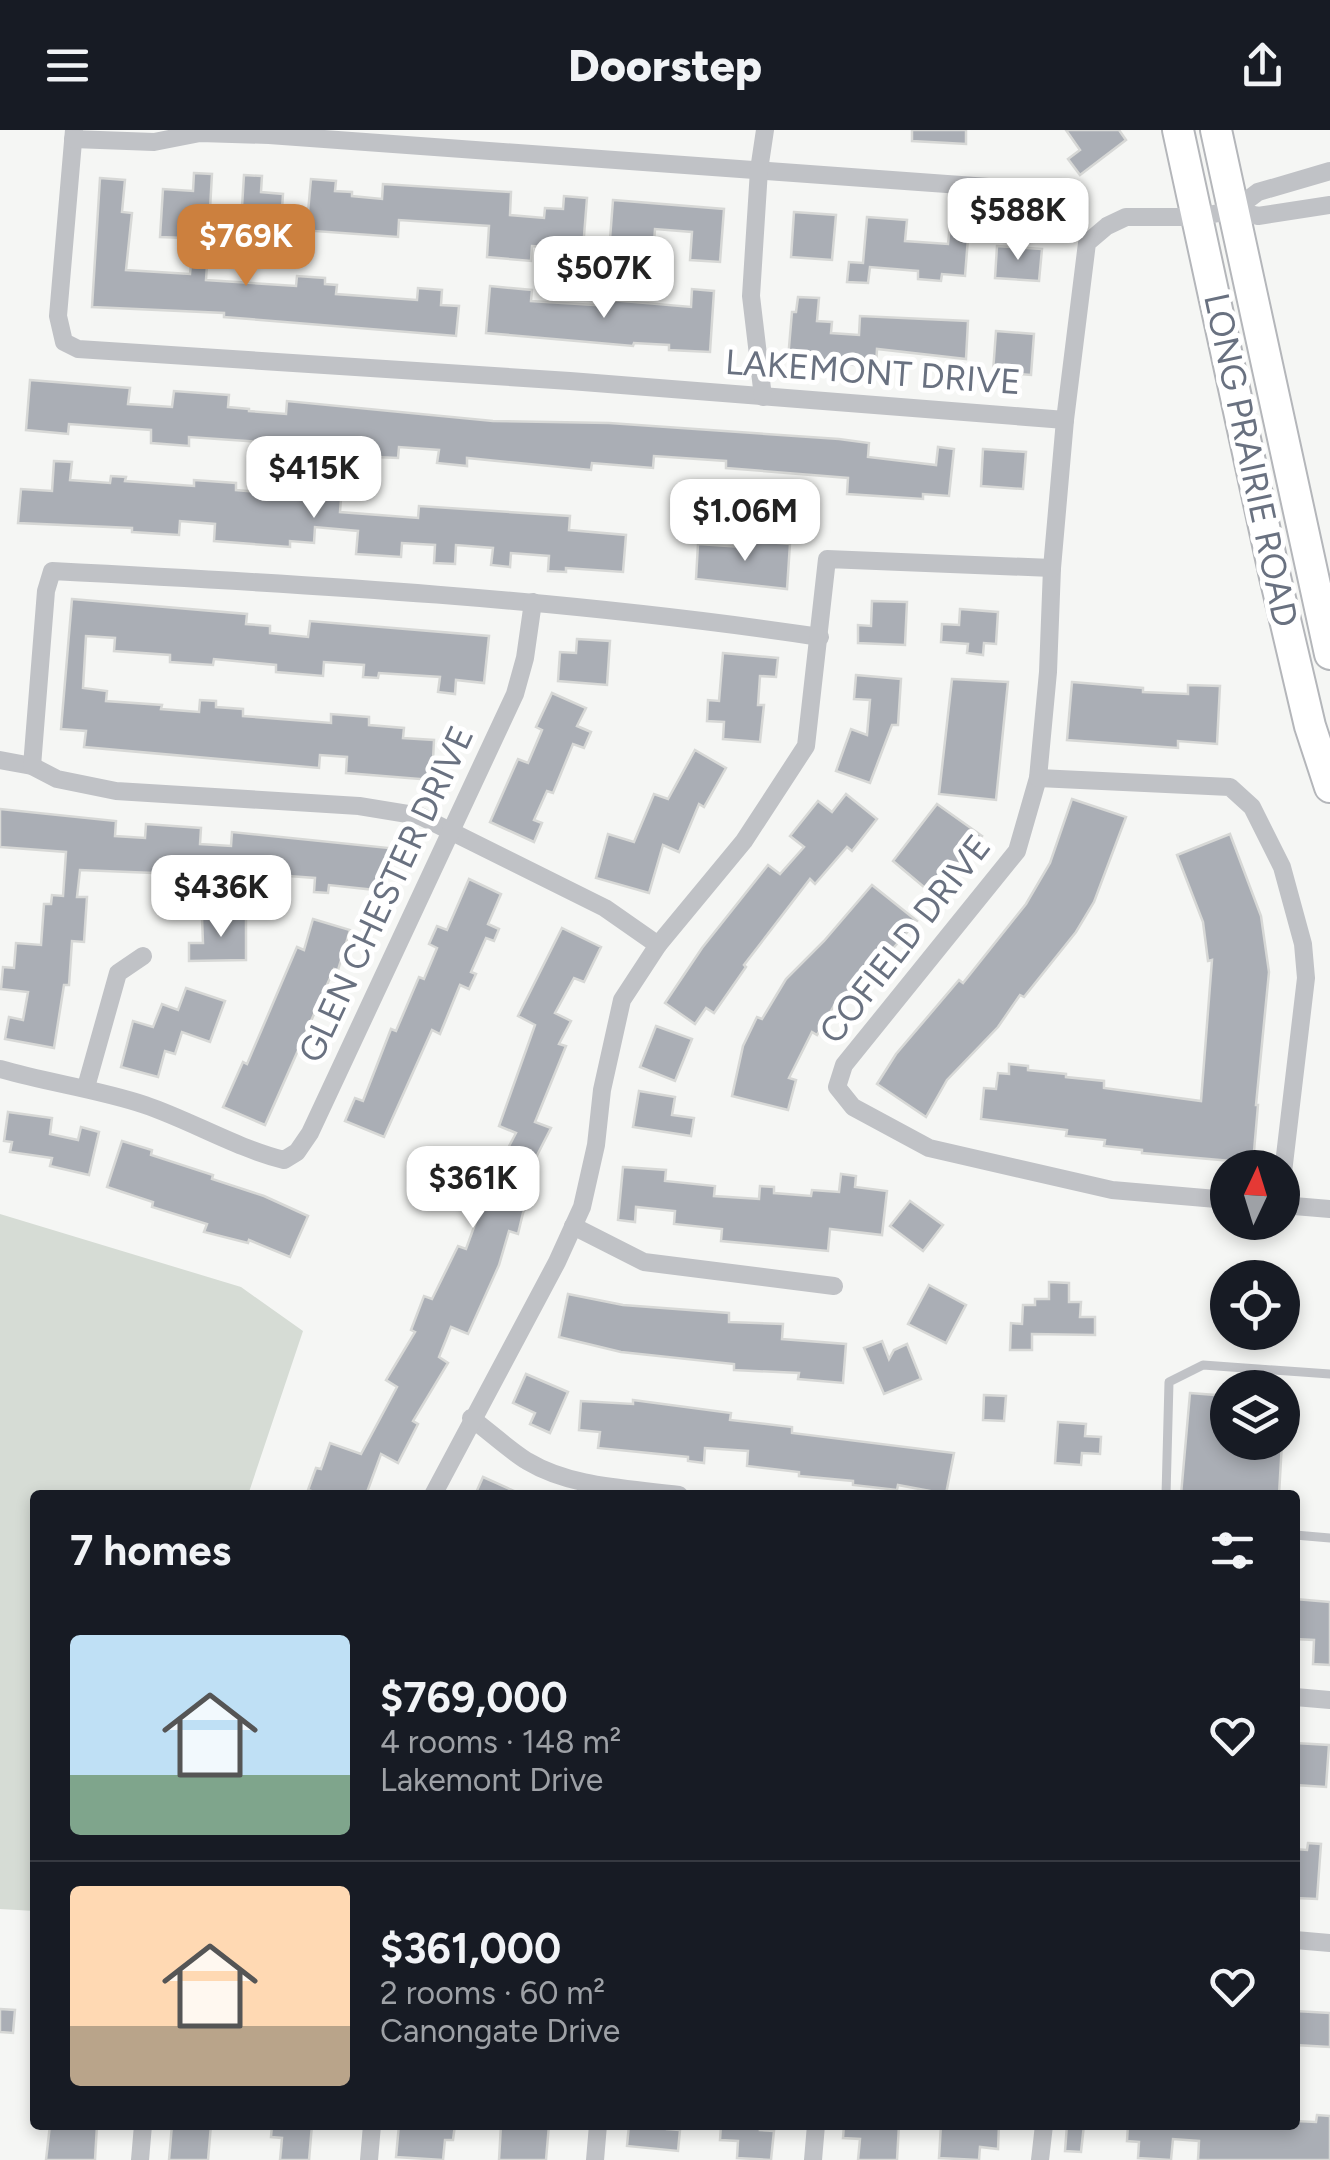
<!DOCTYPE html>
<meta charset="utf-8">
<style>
body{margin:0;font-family:Figtree,sans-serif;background:#20242c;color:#f1f3f6;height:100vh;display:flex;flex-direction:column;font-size:38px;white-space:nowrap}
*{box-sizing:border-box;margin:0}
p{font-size:32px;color:#9ea1a6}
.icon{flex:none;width:55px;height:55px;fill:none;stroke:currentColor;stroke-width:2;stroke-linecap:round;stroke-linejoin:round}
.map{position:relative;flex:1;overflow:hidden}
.side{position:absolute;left:30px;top:1360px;width:1270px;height:640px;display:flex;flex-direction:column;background:#171b24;border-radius:10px;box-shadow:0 5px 15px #0003}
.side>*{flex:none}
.needle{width:65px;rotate:4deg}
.tools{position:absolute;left:1210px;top:1020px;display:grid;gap:20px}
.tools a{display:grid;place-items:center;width:90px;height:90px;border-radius:50%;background:#171b24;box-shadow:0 5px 15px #0003;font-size:50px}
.price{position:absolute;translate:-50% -85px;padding:0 22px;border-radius:20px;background:#fff;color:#222;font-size:32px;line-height:65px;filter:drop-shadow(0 2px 5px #0008)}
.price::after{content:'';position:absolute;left:50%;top:60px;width:30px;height:22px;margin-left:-15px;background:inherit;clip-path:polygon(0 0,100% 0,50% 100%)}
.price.active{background:#cc803e;color:#fff}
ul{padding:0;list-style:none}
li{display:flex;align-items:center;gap:30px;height:250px;padding:0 40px}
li+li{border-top:2px solid #363941}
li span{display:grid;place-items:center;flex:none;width:280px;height:200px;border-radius:10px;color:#555}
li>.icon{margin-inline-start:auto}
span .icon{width:120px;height:120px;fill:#fffc;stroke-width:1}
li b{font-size:42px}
h2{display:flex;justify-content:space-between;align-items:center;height:120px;padding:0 40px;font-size:42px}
header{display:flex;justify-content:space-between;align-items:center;height:130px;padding:0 40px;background:#171b24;font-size:45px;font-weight:800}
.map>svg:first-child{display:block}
.green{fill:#d6dcd5}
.building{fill:#aaaeb5;stroke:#d7d8d6;stroke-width:2.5}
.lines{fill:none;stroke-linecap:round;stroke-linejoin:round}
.primary-casing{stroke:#b4b6ba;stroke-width:34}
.lane{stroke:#c0c2c6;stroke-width:9}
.street{stroke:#c0c2c6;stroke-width:18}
.primary{stroke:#fff;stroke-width:30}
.labels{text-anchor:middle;stroke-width:10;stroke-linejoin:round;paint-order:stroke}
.street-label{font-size:35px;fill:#697180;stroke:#fff}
</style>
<header><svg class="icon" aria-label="menu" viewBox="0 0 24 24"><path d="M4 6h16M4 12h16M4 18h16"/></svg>Doorstep<svg class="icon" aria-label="share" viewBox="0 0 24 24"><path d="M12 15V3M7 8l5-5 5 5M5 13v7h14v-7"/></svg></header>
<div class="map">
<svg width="1330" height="2030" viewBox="0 0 1330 2030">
<rect width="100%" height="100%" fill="#f5f6f4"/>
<path class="green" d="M0,1084L241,1157L303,1201L248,1365H35V1781L0,1779Z"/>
<g class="building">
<path d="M912,0H966V14L912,11Z"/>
<path d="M1066,0H1119L1126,10L1080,45L1068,29L1080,20Z"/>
<path d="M194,43L212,44L209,97L186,96L185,108L160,107L163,59L193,61Z"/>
<path d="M244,45L262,46L261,62L283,64L282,80L308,82L311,49L336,51L335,61L352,62V66L382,69L383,54L511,62L510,85L544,88L545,78L563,79L564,66L587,68L583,119L532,116L531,131L487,127L489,96L399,90L398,107L287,99V104L263,103V95L241,93Z"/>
<path d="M100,48L125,50L122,82L132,83L126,140L190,144L191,134L207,135L206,150L296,156L297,146L325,148V154L337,155L336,164L417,170L418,158L442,160L441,175L459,176L456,206L224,187V183L92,177Z"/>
<path d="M613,70L724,79L720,132L690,130L692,102L655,99L654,112L610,109Z"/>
<path d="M794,82L836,85L832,130L791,127Z"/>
<path d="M867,87L907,90L905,111L948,114L950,95L969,96L965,146L942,144L941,151L918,149V141L870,137L868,153L847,152L849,132L863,133Z"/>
<path d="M997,116L1042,119L1039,151L995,148Z"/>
<path d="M490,156L532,160L531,171L610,176L611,170L691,177L692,159L714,161L710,222L669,220V215L634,213L633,216L486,203Z"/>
<path d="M798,167L819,168L817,191L832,192L831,203L859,205L860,186L968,191L966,229L877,219L876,237L788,229L792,182H796Z"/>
<path d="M996,201L1034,204L1031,245L993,242Z"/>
<path d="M30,250L130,258L128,274L172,277L174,261L229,265L228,277L249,279V281L286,284L287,271L493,291L609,293L839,309L869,313L868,327L936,335L938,317L954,319L949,366L923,364V369L847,364L848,348L726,338V331L654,326L653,338L592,333L591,340L467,328V336L437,333L439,320L399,317L398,328L375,327V320L247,311L189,307V316L151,313V300L69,294L68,304L26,300Z"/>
<path d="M983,319L1026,322L1023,359L981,356Z"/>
<path d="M54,331L72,332L70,350L110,353L111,346L126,347L125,351L194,356V350L236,353V360L341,369L340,382L418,388L419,376L570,386L569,400L626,405L623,442L566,438V442L548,441L549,426L511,423L510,437L491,435L493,418L456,415L455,434L434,433L435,415L402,413L401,427L356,424L358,401L315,397L314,413L290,411V417L214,411L215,394L180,391L179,405L132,402V398L18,393L21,359L52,361Z"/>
<path d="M743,410L790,414L787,459L696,449L698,414L742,417Z"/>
<path d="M72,469L247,484L246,494L270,496V503L308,507L310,491L489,506L484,553L456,550L455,564L438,562L440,547L379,543L378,548L363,547L364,535L324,532L323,546L276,542V535L214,529L213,535L170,532V525L114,521L115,508L86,506L83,558L107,561L106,571L162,575L161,579L199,582L200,570L216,571V577L243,579V586L331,593V584L369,587V595L404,598L403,608L434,610L432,650L346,643L347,627L320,625L319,638L84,617L86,601L61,599Z"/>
<path d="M872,471L907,472L905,515L858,513V495L871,496Z"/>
<path d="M960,479L998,482L996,514L984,513L983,525L967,523L968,514L941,512L942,494L959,495Z"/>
<path d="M577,509L610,511L607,555L558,551L560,522L576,523Z"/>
<path d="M723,523L778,528L776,547L760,546L758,575H764L760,612L723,609L724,592L707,591L708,570L719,571Z"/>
<path d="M856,545L901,549L898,595H892L870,653L836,641L851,599L867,605L870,570L854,569Z"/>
<path d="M952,549L1008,552L996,670L939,664Z"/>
<path d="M1072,552L1143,558V562L1188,564V555L1220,556L1217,614L1178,611V618L1067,610Z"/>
<path d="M552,563L586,578L577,596L591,602L584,618L573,614L553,663L547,661L534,690L542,693L534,712L490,692L518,629L528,633L542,600L536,597Z"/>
<path d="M695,620L726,638L704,677L699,674L679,722L663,715L649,763L596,748L608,704L634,712L654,664L668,669Z"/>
<path d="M846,664L877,689L852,721L847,717L815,754L810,749L744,835L746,837L714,883L706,878L695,894L665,873L702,818L768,735L780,744L804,717L790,706L818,671L832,682Z"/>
<path d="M1072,669L1126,687L1094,772L1076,802L1024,867L1020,865L998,897L947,950L926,987L877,954L896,924L959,850L963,853L1026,774L1050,733Z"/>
<path d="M937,674L982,706L937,768L893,731Z"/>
<path d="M0,679L116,691L115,706L145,708L146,694L201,698L200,714L231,716L232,702L389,718L385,761L329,755L328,763L314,762L315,748L275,745L274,756L177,751L178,744L80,740L77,767H87L84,812L72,811L69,855H64L54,918L5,909L9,887L23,890L28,862L1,859L3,837L14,838L16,813L41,815L44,774H51L52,765L63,766L66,722L0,717Z"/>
<path d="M1230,704L1261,786L1269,842L1256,975H1258L1253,1033L1142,1023V1020L1104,1016L1105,1010L1066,1006L1067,1000L981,989L984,958L996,959L998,943L1009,944V934L1028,936V940L1066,944V947L1104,951V958L1201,971L1212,830L1208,831L1203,792L1177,725Z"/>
<path d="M469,749L501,764L488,794L499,799L494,811L486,808L471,842L476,844L469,859L460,855L440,904L432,900L384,1007L345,991L355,968L363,971L391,899L396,901L419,847L424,849L437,818L429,814L437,796L447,800Z"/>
<path d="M872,755L917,791L840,879L835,874L817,905L812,902L789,948L796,950L788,980L732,966L743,916L757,887L762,889L786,849L824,811Z"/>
<path d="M246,787V830L189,831V813H203L202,788Z"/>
<path d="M313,789L350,800L338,840L334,839L265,995L223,977L243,932L247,934L297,817L304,820Z"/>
<path d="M562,798L601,817L584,852L574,848L555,883L571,891L559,914L566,916L535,992L551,998L525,1049L537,1055L523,1083L518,1104L509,1101L499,1135L468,1204L451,1197L439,1227L448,1233L413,1291L418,1294L398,1333L381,1324L366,1365H323L308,1360L316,1338L321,1339L330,1313L361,1324L397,1257L386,1250L415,1202L411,1200L424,1166L432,1169L458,1116L466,1119L490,1053L486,1051L493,1037L497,1039L516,1003L499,996L535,895L518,886Z"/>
<path d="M186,858L225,871L210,912L182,902L175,924L165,921L158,947L121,937L133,891L153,897L162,874L178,880Z"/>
<path d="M656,896L692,909L675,951L640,937Z"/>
<path d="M639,961L675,967L672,985L694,988L691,1006L633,997Z"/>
<path d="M8,982L52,988L50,1004L78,1010L81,997L99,1002L89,1045L50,1036L52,1028L10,1022L12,1012L4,1011Z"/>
<path d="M122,1011L152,1020L151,1025L213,1045L212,1049L264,1066L308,1086L290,1127L249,1110L248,1113L204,1102L207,1094L152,1077L153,1072L107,1057Z"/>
<path d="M623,1037L666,1040L665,1051L715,1056L714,1066L759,1069L760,1056L774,1057V1063L811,1066L812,1060L839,1062L841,1044L856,1046L855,1057L887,1061L882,1105L830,1099L828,1121L721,1111L722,1099L674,1094L675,1081L636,1077L635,1092L618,1090Z"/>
<path d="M910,1071L943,1095L923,1121L890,1096Z"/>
<path d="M1049,1152L1069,1153V1172H1081L1080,1187H1095V1205L1032,1204V1220H1010L1011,1193L1022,1194L1023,1175H1035V1169H1049Z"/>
<path d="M929,1155L966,1175L946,1213L908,1194Z"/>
<path d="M568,1164L623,1175L729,1183V1192L783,1194L782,1209L846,1214L843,1253L798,1249L799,1243L734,1240V1234L621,1222L559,1207Z"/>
<path d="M882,1211L889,1229L894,1220L907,1214L921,1249L884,1264L864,1218Z"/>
<path d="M526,1244L568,1262L550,1303L530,1294L535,1283L513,1273Z"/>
<path d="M1190,1263L1228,1266V1312H1282L1279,1365H1181Z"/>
<path d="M984,1265L1006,1266L1004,1291L983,1290Z"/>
<path d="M633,1270L731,1283L730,1290L792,1297V1303L954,1323L946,1364L898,1355L897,1360L853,1355V1351L799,1346V1342L747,1336L748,1321L705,1318L704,1333L688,1331V1327L598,1318L600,1302L579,1300L581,1271L633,1274Z"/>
<path d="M1058,1292L1086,1294L1085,1306L1101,1307L1100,1324L1082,1323L1081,1335L1055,1333Z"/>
<path d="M483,1347L523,1365H475Z"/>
<path d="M1295,1469L1330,1472V1535L1313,1534L1314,1510L1295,1509Z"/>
<path d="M1295,1613L1329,1615L1326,1657L1295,1655Z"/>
<path d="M1308,1713L1321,1714L1317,1769L1295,1768V1719L1307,1720Z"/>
<path d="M0,1879L15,1880L13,1903L0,1902Z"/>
<path d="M1295,1881L1330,1883V1917L1295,1915Z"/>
<path d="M1317,1985L1330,1986V2030H1198L1199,2011L1173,2009L1171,2030L1138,2028L1139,2012L1127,2011L1128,1995H1295V1991L1316,1992Z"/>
<path d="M50,1995H97L95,2030H46Z"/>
<path d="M172,1995H211L208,2030H169Z"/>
<path d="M272,1995H312L309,2030H280L282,2008L271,2007Z"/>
<path d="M399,1995H455L453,2010H445L443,2030L396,2027Z"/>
<path d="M501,1995H549L546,2030H499Z"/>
<path d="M629,1995H667V1999L680,2000L678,2021L627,2016Z"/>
<path d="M721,1995H761L760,2000L774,2001L771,2030L737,2028L738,2011L720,2010Z"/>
<path d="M844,1995H899L897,2030H858L860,2009L843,2008Z"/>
<path d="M941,1995H999L998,2019L980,2017L979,2030L939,2028Z"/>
<path d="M1067,1995H1084L1081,2022L1065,2021Z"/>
</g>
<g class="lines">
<defs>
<g id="primary">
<path d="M1178,0L1275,447L1310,596L1330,657"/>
<path d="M1216,0L1330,524"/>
</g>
</defs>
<use href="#primary" class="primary-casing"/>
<g class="lane">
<path d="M1166,1365L1169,1252L1203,1235L1330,1244"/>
<path d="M1295,1405L1330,1408"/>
</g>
<g class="street">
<path d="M74,0L58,186L64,212L78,219L570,251L1065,290"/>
<path d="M73,9L154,12L200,3L269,5L1016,59"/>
<path d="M1234,80L1258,86L1330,75"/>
<path d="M763,267L751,166L759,40L765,0"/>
<path d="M1052,438L1048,542L1038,648L1017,721L844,935L837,957L853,977L929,1018L1112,1060L1228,1070"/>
<path d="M0,630L32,636L57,649L116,661L359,676L420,686L605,778L658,815"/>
<path d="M32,636L46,461L52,441C309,454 566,469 820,507"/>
<path d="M1038,648L1230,657L1252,677L1282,737L1303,814L1306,848L1282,1051"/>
<path d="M0,939C48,953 97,959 145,975C192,991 236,1018 284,1030L297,1022L310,1003L515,564L525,528L533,472"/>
<path d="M86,957L118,843L143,826"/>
<path d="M1282,1075L1330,1079"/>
<path d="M573,1096L644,1132L834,1156"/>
<path d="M471,1288C490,1302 508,1319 527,1331C572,1358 629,1358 679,1365"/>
<path d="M433,1365L557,1132L582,1077L596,1015L602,960L622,870L658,815L744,711L806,616L827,429L1052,438L1065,290L1087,113L1107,96L1126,87H1198L1234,80L1258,62L1330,41"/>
<path d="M1295,1567L1330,1570"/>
<path d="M1295,1810L1330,1813"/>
<path d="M140,2030L143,1995"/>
<path d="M369,2030L372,1995"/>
<path d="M595,2030L598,1995"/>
<path d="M813,2030L816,1995"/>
<path d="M1040,2030L1044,1995"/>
</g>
<use href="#primary" class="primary"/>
</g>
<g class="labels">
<g class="street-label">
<text transform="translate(873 242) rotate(4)" y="12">LAKEMONT DRIVE</text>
<text transform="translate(1251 330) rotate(78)" y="12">LONG PRAIRIE ROAD</text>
<text transform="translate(386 764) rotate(-65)" y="12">GLEN CHESTER DRIVE</text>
<text transform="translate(905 809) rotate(-52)" y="12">COFIELD DRIVE</text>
</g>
</g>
</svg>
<div class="tools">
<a><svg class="needle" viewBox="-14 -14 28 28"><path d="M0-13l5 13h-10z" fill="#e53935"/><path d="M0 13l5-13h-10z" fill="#9ea1a6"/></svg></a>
<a><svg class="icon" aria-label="locate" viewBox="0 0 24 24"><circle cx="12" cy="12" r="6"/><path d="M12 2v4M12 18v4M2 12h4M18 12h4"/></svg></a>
<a><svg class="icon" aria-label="layers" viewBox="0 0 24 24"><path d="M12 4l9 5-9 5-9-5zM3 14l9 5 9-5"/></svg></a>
</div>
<b class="price" style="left:1018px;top:133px">$588K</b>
<b class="price active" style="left:246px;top:159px">$769K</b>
<b class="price" style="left:604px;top:191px">$507K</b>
<b class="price" style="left:314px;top:391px">$415K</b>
<b class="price" style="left:745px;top:434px">$1.06M</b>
<b class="price" style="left:221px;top:810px">$436K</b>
<b class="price" style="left:473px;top:1101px">$361K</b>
<section class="side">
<h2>7 homes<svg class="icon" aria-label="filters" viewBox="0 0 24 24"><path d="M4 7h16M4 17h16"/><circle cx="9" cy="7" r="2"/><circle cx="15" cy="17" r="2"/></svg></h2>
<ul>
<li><span style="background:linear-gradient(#bfe0f5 70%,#7fa58c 0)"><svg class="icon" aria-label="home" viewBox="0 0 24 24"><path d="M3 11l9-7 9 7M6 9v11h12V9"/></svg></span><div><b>$769,000</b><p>4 rooms · 148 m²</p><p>Lakemont Drive</p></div><svg class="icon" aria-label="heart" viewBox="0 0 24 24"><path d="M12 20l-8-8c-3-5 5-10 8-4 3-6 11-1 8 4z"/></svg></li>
<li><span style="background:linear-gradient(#ffd9b3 70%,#b9a48a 0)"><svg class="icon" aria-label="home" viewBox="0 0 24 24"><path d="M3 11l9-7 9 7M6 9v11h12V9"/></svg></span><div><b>$361,000</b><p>2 rooms · 60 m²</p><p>Canongate Drive</p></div><svg class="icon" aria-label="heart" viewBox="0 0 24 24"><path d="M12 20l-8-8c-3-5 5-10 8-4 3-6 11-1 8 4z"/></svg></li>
</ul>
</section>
</div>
